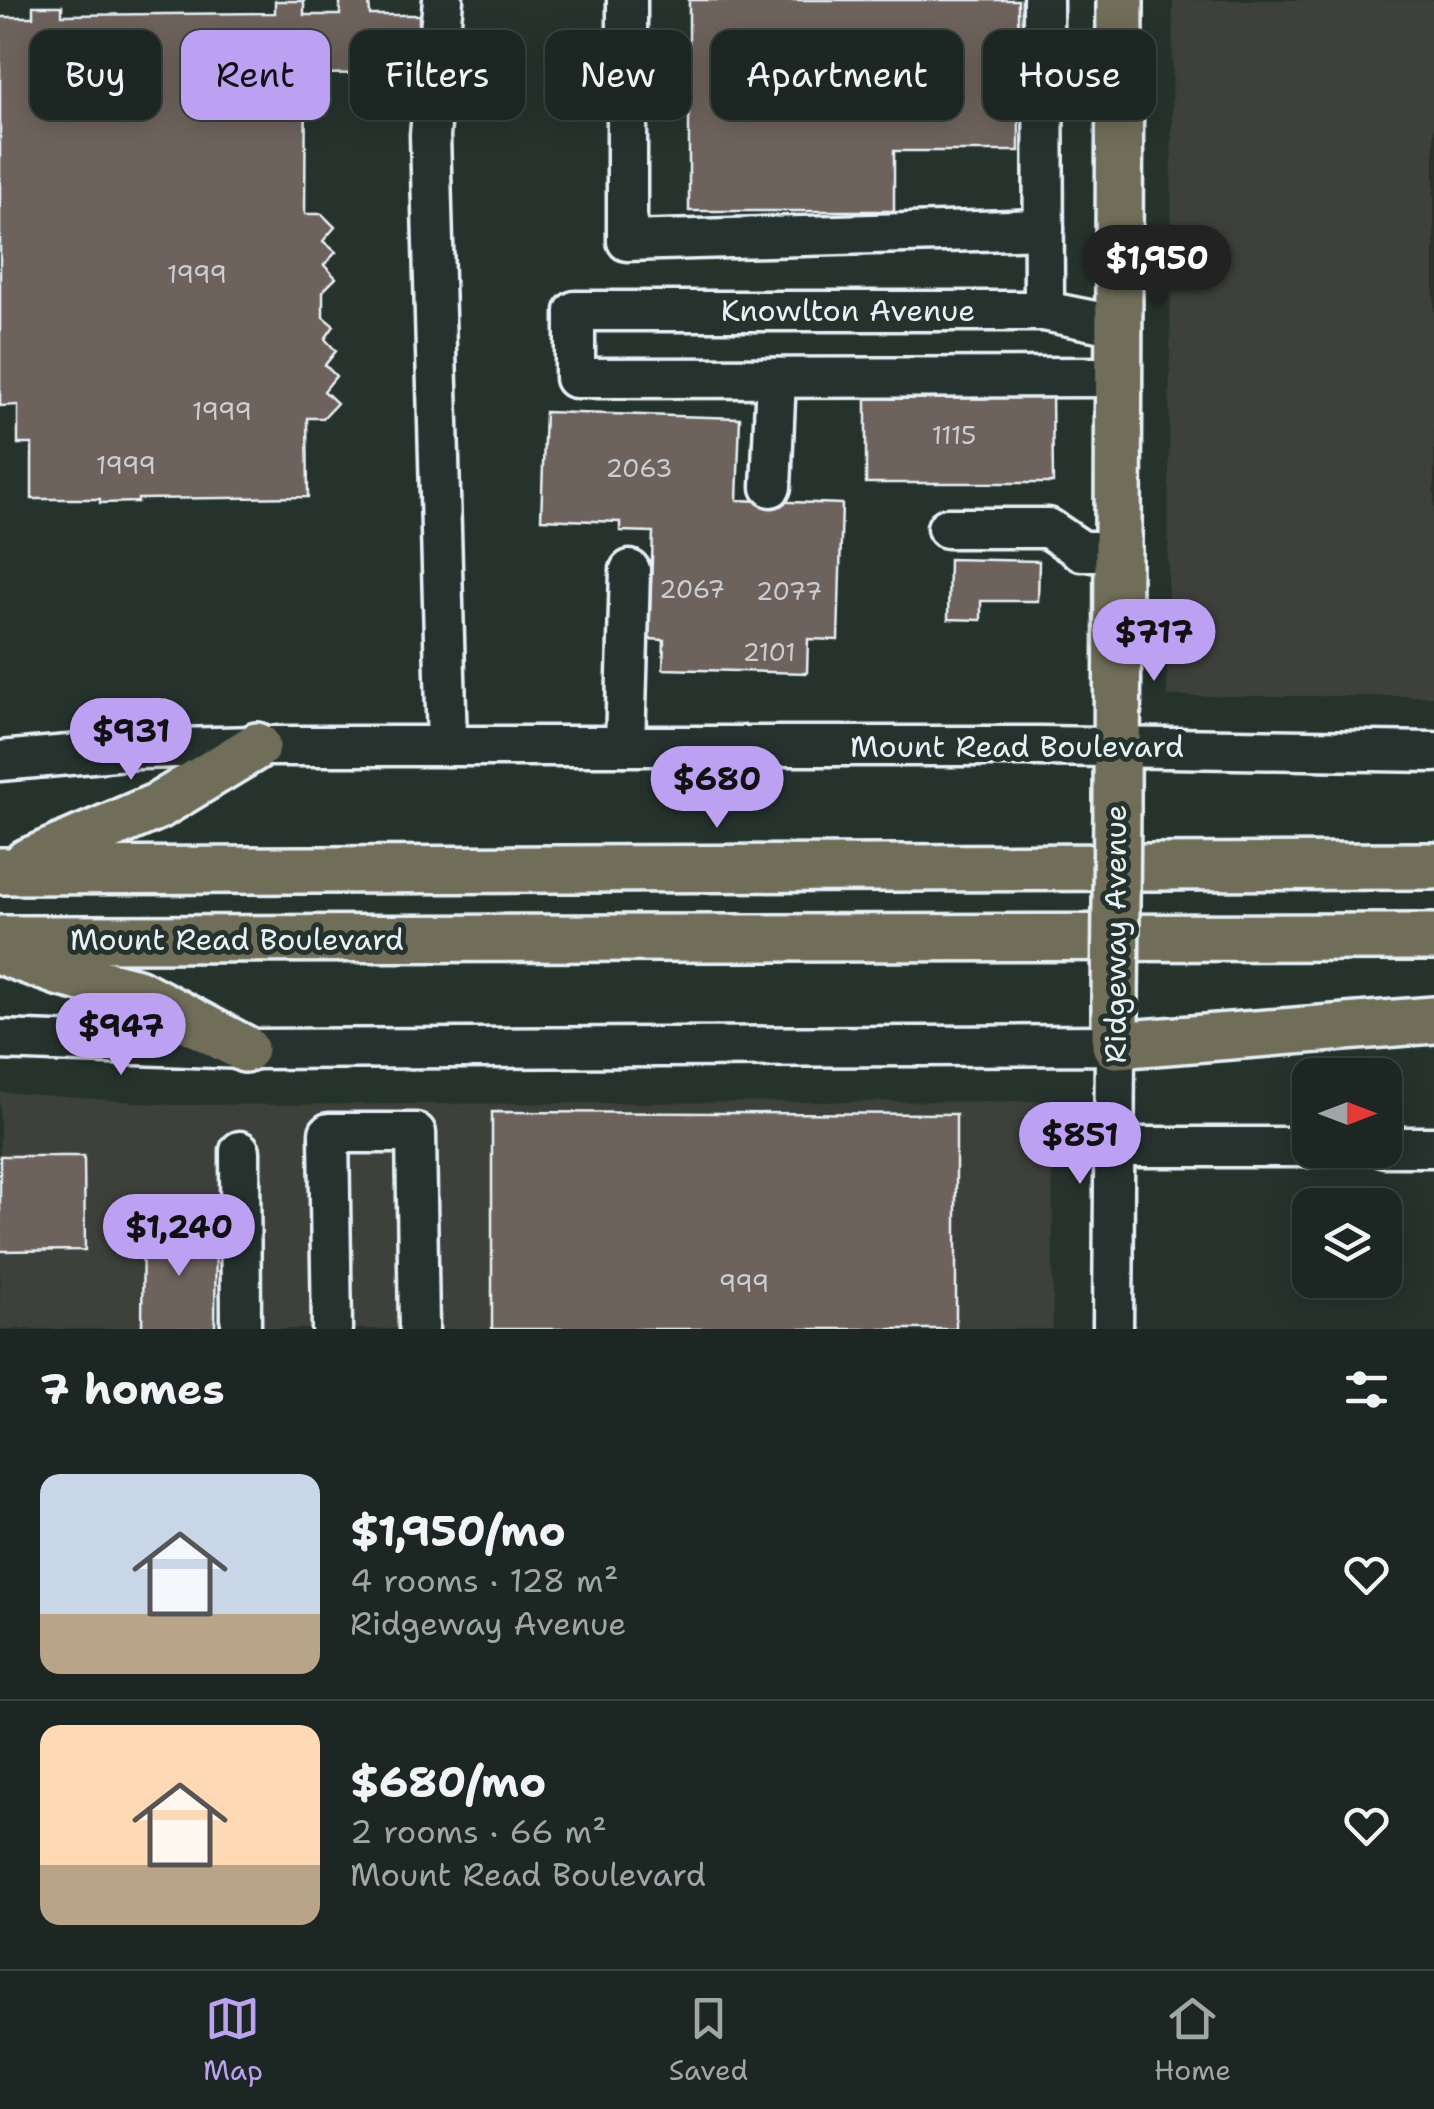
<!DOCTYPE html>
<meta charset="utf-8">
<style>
body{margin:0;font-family:"Shantell Sans",sans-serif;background:#29322f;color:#f1f3f6;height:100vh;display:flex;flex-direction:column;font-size:38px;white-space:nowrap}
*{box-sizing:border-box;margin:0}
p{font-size:32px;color:#a0a5a5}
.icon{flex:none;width:55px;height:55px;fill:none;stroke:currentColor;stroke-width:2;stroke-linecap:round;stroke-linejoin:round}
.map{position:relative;height:1329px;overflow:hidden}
.panel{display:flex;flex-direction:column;background:#1c2622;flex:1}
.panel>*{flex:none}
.guide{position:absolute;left:30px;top:30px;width:1375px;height:90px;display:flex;gap:20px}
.needle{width:65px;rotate:90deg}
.fabs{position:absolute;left:1292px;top:1058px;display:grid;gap:20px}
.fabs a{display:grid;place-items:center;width:110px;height:110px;border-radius:20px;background:#1c2622;box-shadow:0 5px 25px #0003,0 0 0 2px #3a4340;font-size:50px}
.price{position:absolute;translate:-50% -85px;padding:0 22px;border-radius:35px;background:#bca0f2;color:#111;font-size:32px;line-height:65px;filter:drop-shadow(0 2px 5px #0008)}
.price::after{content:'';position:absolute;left:50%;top:60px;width:30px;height:22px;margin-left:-15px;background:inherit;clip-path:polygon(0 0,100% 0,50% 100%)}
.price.on{background:#222;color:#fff}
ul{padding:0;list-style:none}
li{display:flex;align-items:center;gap:30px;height:250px;padding:0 40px}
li+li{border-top:2px solid #3a4340}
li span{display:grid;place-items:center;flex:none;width:280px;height:200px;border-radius:20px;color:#555}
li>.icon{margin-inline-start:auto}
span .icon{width:120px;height:120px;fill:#fffc;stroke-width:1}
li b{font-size:42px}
h2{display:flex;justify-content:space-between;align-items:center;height:120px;padding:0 40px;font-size:42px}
.pill{padding:0 35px;border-radius:20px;background:#1c2622;box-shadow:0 5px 25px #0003,0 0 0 2px #3a4340;font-size:35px;line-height:90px}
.pill.on{background:#bca0f2;color:#111}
.menu{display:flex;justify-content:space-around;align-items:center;height:140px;border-top:2px solid #3a4340;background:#1c2622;font-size:28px;color:#a0a5a5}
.menu a{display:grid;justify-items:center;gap:5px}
.menu .on{color:#bca0f2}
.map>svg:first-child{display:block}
.built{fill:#3c413b}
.building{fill:#6e625c;stroke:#e8f1f8;stroke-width:2.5}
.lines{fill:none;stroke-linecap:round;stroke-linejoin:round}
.minor-casing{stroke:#e8f1f8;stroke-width:45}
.major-casing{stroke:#e8f1f8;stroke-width:52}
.minor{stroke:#26332d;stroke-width:38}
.major{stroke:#706e59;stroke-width:45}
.major-bridge-casing{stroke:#e8f1f8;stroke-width:52;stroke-linecap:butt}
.major-bridge{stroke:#706e59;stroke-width:45}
.labels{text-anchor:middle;stroke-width:10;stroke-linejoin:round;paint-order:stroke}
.number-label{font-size:25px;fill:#cacdd1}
.street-label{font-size:30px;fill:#e8f1f8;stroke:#26332d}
</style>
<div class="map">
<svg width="1434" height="1329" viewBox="0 0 1434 1329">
<rect width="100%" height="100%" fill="#26332d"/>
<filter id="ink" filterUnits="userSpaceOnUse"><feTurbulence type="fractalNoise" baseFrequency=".01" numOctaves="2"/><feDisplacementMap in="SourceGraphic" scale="20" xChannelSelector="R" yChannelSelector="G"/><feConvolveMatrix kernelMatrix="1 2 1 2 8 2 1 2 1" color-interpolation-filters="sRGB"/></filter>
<g filter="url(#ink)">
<g class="built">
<path d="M1173,0H1434V696H1167Z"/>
<path d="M0,1092L175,1105L1052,1101L1053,1329H0Z"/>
</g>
<g class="building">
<path d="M689,0H1018L1019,151H894V211H689Z"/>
<path d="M275,1H304V15H340V1H369L370,15H419V73L306,74L305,214H322L335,227L323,241L336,252L324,265L336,278L323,291V317L334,326L325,339L336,351L325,365L336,376L324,391L337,403L323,418H307L308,497L138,499V502L100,503V499H32V444H18V405L0,406V17H33V6H62V15L275,13Z"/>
<path d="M1052,390L1053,483H866V391Z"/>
<path d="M545,412L740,418L737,500L842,504L838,640L808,639L807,673L663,669L664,640L649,639L653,532L620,531V522L541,519Z"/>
<path d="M949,559L1039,561L1038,601H981V620L948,619Z"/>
<path d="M492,1112L956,1114V1329H492Z"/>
<path d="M0,1156H84L85,1250L0,1251Z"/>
<path d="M143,1228L216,1229L215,1329H142Z"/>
</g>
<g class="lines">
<defs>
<g id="minor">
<path d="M443,0L430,135L447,746"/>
<path d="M627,0V241L1044,229"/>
<path d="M1043,0L1044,311"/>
<path d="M1119,377L575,378V311H1044L1119,326"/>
<path d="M771,487L776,378"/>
<path d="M947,528H1048L1082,551H1117"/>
<path d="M625,746L630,570"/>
<path d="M0,761L138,749L257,746H1039L1434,752"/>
<path d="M0,1040L245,1049L1115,1045L1113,1329"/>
<path d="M1115,1147H1310"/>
<path d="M1385,1147H1434"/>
<path d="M240,1151L241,1329"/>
<path d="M332,1329L329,1133H416L419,1329"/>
</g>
<g id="major">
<path d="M1117,810L1120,0"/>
<path d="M27,862L158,806L257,746"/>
<path d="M0,871L1434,866"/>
<path d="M0,939L1434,937"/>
<path d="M0,951L61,973L137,992L245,1049"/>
<path d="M1115,1001V1045L1434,1020"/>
</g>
</defs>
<use href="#minor" class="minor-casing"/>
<use href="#major" class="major-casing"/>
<use href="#minor" class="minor"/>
<use href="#major" class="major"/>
<defs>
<path id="major-bridge" d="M1115,1001L1117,810"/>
</defs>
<use href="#major-bridge" class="major-bridge-casing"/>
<use href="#major-bridge" class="major-bridge"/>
</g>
</g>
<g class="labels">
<g class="number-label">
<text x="197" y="283">1999</text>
<text x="222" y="420">1999</text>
<text x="954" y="444">1115</text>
<text x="126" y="474">1999</text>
<text x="639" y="477">2063</text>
<text x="692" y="598">2067</text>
<text x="789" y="600">2077</text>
<text x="769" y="661">2101</text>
<text x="744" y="1292">999</text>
</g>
<g class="street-label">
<text x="848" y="321">Knowlton Avenue</text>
<text x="1017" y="757">Mount Read Boulevard</text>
<text transform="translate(1116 934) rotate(-90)" y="10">Ridgeway Avenue</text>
<text x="237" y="950">Mount Read Boulevard</text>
</g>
</g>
</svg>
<div class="fabs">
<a><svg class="needle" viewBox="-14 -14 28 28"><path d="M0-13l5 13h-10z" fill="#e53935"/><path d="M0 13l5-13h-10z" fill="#a0a5a5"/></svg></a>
<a><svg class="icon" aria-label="layers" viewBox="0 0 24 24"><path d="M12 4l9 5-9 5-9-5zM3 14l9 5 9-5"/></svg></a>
</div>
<b class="price on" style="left:1157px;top:310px">$1,950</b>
<b class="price" style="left:1154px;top:684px">$717</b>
<b class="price" style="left:131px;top:783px">$931</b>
<b class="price" style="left:717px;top:831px">$680</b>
<b class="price" style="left:121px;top:1078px">$947</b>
<b class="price" style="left:1080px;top:1187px">$851</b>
<b class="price" style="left:179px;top:1279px">$1,240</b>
<div class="guide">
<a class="pill">Buy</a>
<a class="pill on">Rent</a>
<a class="pill">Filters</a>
<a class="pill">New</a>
<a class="pill">Apartment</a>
<a class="pill">House</a>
</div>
</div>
<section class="panel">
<h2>7 homes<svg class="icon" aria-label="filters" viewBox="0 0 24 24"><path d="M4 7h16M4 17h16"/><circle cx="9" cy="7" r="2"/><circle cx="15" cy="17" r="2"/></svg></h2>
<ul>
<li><span style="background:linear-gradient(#c9d6e8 70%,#b9a48a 0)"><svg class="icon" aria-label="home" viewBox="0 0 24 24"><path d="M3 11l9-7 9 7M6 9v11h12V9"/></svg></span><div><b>$1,950/mo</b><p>4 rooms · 128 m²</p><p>Ridgeway Avenue</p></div><svg class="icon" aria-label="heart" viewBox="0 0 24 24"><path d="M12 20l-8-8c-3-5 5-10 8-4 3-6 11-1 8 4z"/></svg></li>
<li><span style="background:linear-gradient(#ffd9b3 70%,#b9a48a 0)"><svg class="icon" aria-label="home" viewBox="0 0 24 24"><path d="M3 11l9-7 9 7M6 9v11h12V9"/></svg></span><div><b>$680/mo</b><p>2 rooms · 66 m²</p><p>Mount Read Boulevard</p></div><svg class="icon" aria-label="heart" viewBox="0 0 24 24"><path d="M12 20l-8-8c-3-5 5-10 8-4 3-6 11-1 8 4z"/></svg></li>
</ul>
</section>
<nav class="menu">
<a class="on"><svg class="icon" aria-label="map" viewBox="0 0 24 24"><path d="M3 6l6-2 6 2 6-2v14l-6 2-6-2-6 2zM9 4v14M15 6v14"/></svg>Map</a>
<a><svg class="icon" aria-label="saved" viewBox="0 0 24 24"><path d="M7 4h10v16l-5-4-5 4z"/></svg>Saved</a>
<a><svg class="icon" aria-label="home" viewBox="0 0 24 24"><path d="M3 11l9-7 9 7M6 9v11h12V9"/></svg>Home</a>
</nav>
